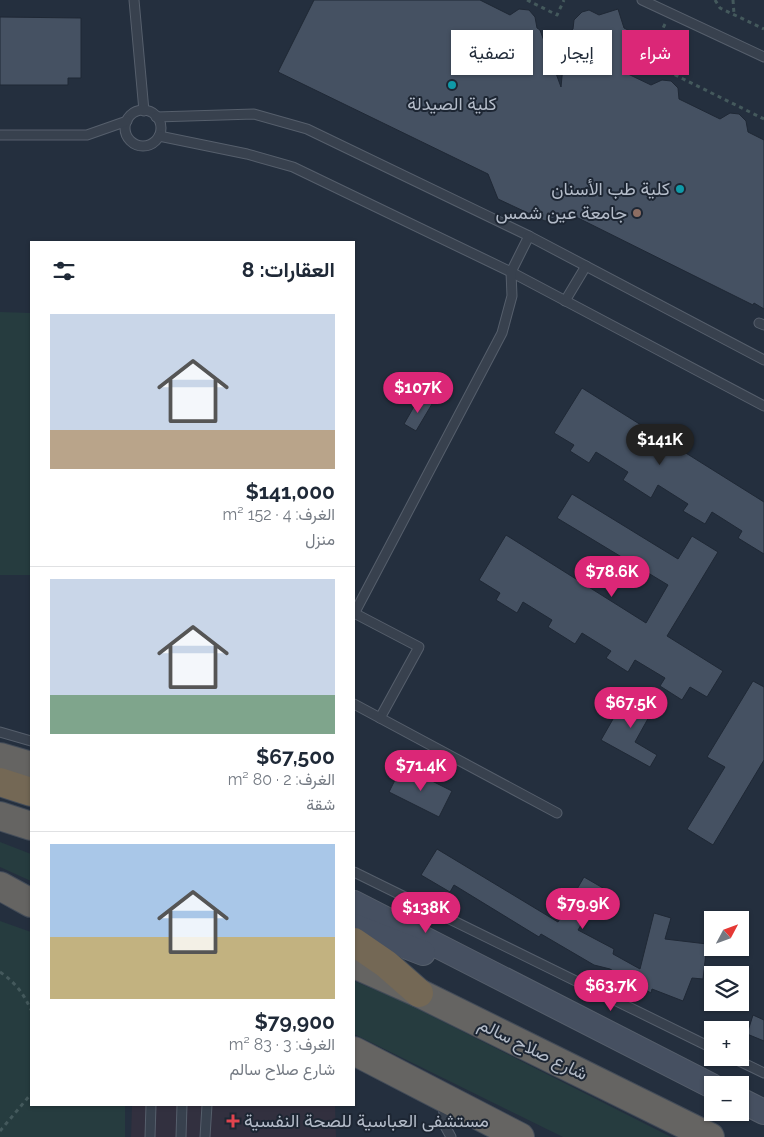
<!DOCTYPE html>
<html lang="ar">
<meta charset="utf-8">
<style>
body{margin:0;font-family:Raleway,Vazirmatn,sans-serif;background:#f2f2f3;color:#1f2937;direction:rtl;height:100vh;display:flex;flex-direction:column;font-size:19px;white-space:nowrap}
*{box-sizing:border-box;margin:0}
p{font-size:16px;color:#747a83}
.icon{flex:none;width:28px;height:28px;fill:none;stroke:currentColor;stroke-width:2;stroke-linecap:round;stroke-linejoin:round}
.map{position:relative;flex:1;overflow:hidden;direction:ltr}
.panel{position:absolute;left:30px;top:241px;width:325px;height:865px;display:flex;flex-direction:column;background:#fff;border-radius:0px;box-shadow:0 1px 4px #0004;direction:rtl}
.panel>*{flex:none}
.hud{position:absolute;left:370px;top:30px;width:319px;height:45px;direction:rtl;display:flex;gap:10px}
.needle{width:32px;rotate:49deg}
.controls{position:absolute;left:704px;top:911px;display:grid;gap:10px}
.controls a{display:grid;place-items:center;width:45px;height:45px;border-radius:0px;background:#fff;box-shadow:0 1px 4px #0004;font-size:25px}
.price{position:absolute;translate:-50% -42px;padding:0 11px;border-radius:18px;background:#db2777;color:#fff;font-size:16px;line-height:32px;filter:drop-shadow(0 1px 2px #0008)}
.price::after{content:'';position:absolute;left:50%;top:30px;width:15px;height:11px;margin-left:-8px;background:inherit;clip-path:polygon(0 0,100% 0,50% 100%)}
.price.selected{background:#222;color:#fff}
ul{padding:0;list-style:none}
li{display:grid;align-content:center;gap:10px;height:265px;padding:0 20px}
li+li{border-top:1px solid #e0e1e3}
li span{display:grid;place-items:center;height:155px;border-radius:0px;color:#555}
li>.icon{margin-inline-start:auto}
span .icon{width:90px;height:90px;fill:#fffc;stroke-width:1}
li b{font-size:21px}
h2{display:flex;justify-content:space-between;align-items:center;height:60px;padding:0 20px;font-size:21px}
.chip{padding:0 18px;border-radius:0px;background:#fff;box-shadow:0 1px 4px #0004;font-size:18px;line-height:45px}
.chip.selected{background:#db2777;color:#fff}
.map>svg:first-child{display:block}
.medical{fill:#32303f}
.green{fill:#263c3f}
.building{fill:#455162;stroke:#1f2835}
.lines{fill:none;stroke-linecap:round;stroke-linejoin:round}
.service-casing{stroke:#565f6c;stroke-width:11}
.secondary-casing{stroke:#565f6c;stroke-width:26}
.trunk-casing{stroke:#434c59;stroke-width:30}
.motorway-casing{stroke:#434c59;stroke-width:30}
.path{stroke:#44595c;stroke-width:3;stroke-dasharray:4 4;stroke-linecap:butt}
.service{stroke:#38414e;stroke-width:9}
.secondary{stroke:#465061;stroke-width:24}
.trunk{stroke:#656462;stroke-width:28}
.motorway{stroke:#746855;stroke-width:28}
.culture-dot{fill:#0f9aa8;stroke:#1d2633;stroke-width:2}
.education-dot{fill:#8d6e63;stroke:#1d2633;stroke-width:2}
.health-dot{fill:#e0444e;stroke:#1d2633;stroke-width:2}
.labels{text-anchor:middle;stroke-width:4;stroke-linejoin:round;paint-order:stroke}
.poi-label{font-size:18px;fill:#b4bcc9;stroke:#1d2633;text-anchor:end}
.street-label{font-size:18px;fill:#b4bcc9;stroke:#1d2633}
</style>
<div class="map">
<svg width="764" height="1137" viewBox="0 0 764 1137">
<rect width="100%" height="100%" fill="#242f3e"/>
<path class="medical" d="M132,1105H335L336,1137H131Z"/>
<g class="green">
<path d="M0,312L31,313V575H0Z"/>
<path d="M0,842L31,854V881L0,867Z"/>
<path d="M0,921L31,932V1105H125V1137H0Z"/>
<path d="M354,981L402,1001L671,1137H563L354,1034Z"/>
</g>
<g class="building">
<path d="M314,0H480L510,15L519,9L529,10L535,17L537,28L540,30L561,87L566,35L573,29L574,20L582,12L589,10L599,15L618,9L624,28L634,33L637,40L635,51L629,57L628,74L651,85L662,80L671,81L678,88L679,99L720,119L730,113L739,114L746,121L748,132L764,140V309L754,303L753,305L568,213L545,221L498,199L488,174L278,72Z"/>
<path d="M0,17L81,18V78H68V85H0Z"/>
<path d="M582,388L764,502V554L738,538L742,531L712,512L705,524L683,511L688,504L658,485L651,498L623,480L628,472L596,452L589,463L570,451L574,445L554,433Z"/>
<path d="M420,396L432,404L416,431L404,424Z"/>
<path d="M572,494L678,559L692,536L718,552L667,636L723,671L707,697L690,687L682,700L660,686L665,678L635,660L628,672L606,658L611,651L582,633L575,644L548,627L552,620L523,602L517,613L496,600L500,593L479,580L506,535L646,623L668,585L557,518Z"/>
<path d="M753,681L764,687V760L713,845L687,829L725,767L707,757Z"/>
<path d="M629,691L655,706L635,742L657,755L650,767L601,740Z"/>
<path d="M402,766L452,791L439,817L389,792Z"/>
<path d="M437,849L558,922L584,877L603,888L578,930L614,949L613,954L640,969L654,913L671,918L665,939L707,944L703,979L692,978L683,1001L652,989L651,993L610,969L594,965L541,934L539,937L454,885L450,892L421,875Z"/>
<path d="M753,1015L764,1020V1041L747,1034Z"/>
</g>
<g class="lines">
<defs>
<g id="service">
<path d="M134,0L144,111"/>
<path d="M642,0L764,57"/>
<circle cx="143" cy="128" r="18"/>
<path d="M156,117L254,114L307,129L529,236L764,360"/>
<path d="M0,135H87L127,121"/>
<path d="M159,136L247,154L293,167L511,272L764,406"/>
<path d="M565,301L586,266"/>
<path d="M759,323L764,325"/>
<path d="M354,613L419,647L380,718"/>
<path d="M354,614L502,333L512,296L511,272L529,236"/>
<path d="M354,704L557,813"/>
<path d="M0,732L31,741"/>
<path d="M354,872L712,1048"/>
<path d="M733,1058L764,1073"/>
<path d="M443,1102L445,1126L451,1137"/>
<path d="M150,1137L151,1105"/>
<path d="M181,1137L182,1105"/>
<path d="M205,1137L207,1105"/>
</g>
<g id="secondary">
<path d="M354,903L712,1086"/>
<path d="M354,926L423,953"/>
<path d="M740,1100L764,1112"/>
</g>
<g id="trunk">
<path d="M0,757L31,766"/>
<path d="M0,816L31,826"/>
<path d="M0,886L31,903"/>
<path d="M354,964L419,993L710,1137"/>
<path d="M354,1051L520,1137"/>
</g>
<g id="motorway">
<path d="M0,782L31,792"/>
<path d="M354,942L386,964L419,993"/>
</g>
</defs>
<use href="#service" class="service-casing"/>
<use href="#secondary" class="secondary-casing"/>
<use href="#trunk" class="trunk-casing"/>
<use href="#motorway" class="motorway-casing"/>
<g class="path">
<path d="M527,0L557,15L564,0"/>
<path d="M715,0L720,8L764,29"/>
<path d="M733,0L734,14"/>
<path d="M665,24L647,61L764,119"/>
<path d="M0,972C15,982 24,994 31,1010"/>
<path d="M0,1131L31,1094"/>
</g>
<use href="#service" class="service"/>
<use href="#secondary" class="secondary"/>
<use href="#trunk" class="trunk"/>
<use href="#motorway" class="motorway"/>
</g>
<g class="culture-dot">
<circle cx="452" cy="85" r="5"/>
<circle cx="680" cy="189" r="5"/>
</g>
<circle class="education-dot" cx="637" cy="213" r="5"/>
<path class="health-dot" d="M230.5 1113.5h5v5h5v5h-5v5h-5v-5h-5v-5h5z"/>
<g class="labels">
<g class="poi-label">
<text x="452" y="110" text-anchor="middle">كلية الصيدلة</text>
<text x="670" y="195">كلية طب الأسنان</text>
<text x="627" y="219">جامعة عين شمس</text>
<text x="244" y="1127" text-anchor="start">مستشفى العباسية للصحة النفسية</text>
</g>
<g class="street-label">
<text transform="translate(533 1049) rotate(26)" y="6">شارع صلاح سالم</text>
</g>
</g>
</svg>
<div class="controls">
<a><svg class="needle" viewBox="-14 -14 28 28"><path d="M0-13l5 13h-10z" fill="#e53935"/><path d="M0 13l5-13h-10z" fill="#747a83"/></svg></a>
<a><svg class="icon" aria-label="layers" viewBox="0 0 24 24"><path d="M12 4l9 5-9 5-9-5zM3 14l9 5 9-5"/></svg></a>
<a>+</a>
<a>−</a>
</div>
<b class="price" style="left:418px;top:414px">$107K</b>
<b class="price selected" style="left:660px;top:466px">$141K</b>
<b class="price" style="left:612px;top:598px">$78.6K</b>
<b class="price" style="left:631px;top:729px">$67.5K</b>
<b class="price" style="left:421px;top:792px">$71.4K</b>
<b class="price" style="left:583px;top:930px">$79.9K</b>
<b class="price" style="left:426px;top:934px">$138K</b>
<b class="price" style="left:611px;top:1012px">$63.7K</b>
<div class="hud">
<a class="chip selected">شراء</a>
<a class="chip">إيجار</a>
<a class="chip">تصفية</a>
</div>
<section class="panel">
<h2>العقارات: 8<svg class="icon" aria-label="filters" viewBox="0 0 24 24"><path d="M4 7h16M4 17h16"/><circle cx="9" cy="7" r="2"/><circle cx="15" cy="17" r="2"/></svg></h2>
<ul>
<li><span style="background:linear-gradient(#c9d6e8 75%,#b9a48a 0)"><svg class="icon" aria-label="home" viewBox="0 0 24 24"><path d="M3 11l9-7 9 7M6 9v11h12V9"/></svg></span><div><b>$141,000</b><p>الغرف: 4 · 152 m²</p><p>منزل</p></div></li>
<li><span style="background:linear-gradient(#c9d6e8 75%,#7fa58c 0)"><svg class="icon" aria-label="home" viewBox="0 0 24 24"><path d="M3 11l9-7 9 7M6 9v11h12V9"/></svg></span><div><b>$67,500</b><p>الغرف: 2 · 80 m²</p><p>شقة</p></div></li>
<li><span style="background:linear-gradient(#a9c7e8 60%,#c2b280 0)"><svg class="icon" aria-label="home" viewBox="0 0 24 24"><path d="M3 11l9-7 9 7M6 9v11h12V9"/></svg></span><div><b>$79,900</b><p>الغرف: 3 · 83 m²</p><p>شارع صلاح سالم</p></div></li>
</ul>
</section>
</div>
